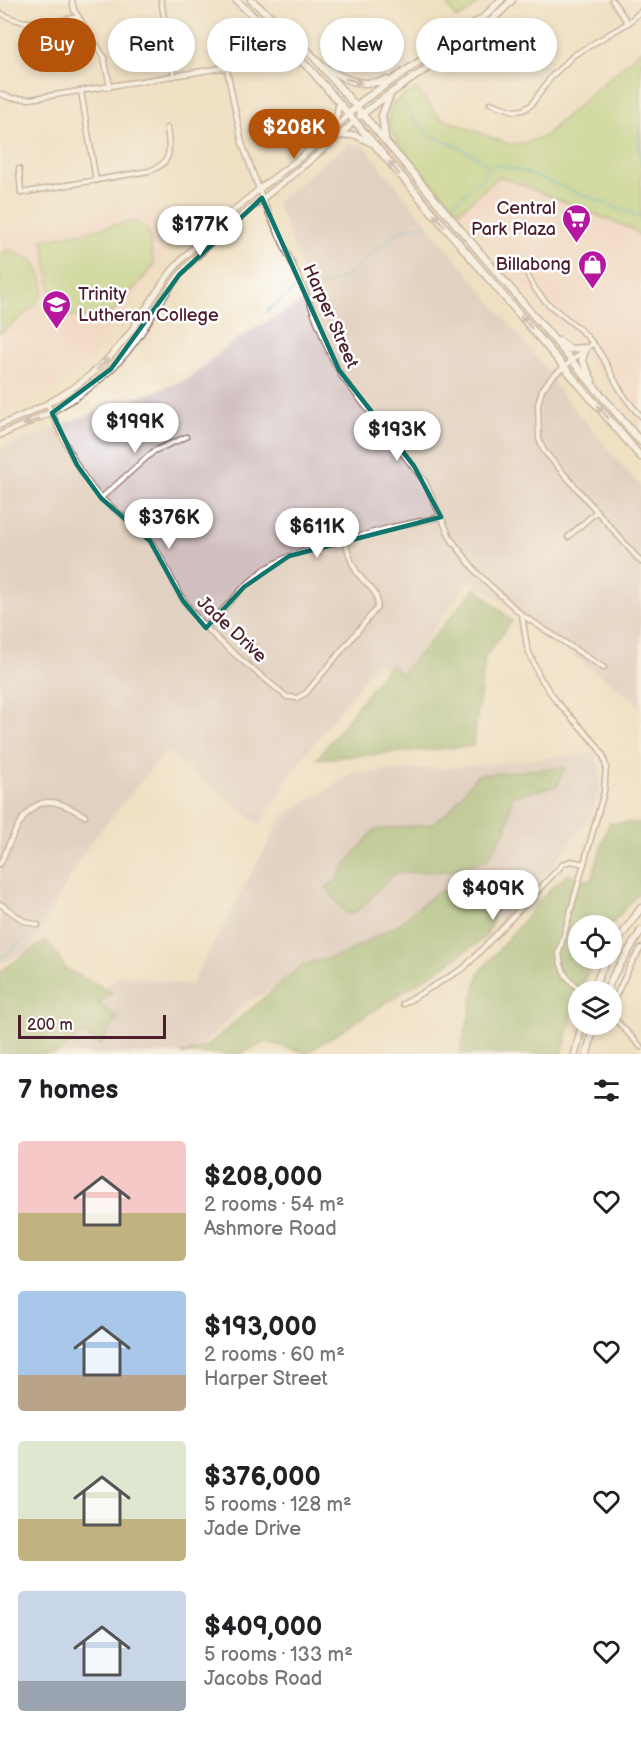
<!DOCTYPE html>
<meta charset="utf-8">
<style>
body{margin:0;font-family:"Balsamiq Sans",sans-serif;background:#f6f6f6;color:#202124;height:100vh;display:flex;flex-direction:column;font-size:22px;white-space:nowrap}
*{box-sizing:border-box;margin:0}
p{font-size:20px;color:#757577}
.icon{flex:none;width:33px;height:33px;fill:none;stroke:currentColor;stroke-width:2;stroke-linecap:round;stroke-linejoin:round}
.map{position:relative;height:1054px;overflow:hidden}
.panel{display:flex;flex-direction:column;background:#fff;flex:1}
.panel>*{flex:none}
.banner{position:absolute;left:18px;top:18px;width:606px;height:54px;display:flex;gap:12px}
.fabs{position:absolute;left:568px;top:915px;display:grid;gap:12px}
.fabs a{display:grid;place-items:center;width:54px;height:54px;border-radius:50%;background:#fff;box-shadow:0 3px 9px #0003;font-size:30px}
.scale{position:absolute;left:18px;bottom:15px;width:148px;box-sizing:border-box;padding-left:6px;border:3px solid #4a1f2b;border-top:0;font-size:16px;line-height:21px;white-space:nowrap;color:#4a1f2b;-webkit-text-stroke:4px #fff;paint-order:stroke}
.price{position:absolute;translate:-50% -51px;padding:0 14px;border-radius:21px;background:#fff;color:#222;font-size:20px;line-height:39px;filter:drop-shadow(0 2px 3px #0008)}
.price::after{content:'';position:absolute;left:50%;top:36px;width:18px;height:14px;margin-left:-9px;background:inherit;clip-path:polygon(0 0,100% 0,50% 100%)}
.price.on{background:#b45309;color:#fff}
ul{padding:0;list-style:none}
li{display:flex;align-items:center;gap:18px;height:150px;padding:0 18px}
li span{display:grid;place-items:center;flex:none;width:168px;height:120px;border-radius:6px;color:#555}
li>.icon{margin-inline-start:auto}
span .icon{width:72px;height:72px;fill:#fffc;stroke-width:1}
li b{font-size:26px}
h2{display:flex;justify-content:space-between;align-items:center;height:72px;padding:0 18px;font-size:26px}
.chip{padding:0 21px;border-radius:27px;background:#fff;box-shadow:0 3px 9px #0003;font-size:21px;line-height:54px}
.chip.on{background:#b45309;color:#fff}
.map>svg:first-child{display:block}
.built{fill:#f6d1c6}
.industrial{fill:#d1bfbf}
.green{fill:#afd179;stroke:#7c7852;stroke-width:1.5}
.forest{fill:#8bb369;stroke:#6a694a;stroke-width:1.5}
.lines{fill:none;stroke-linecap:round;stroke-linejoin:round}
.stream{stroke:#3cabb9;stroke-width:1.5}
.minor-casing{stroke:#9c8076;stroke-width:7}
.secondary-casing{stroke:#9c8076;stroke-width:8}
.primary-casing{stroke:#9c8076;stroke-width:9}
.minor{stroke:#fff;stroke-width:4}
.secondary{stroke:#fff;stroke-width:5}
.primary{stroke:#fff;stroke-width:6}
.oneway{fill:#ae9aa0}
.marked{fill:none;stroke:#0f766e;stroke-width:4.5;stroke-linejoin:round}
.labels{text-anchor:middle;stroke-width:5;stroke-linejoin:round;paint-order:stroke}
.poi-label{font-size:18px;fill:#4a1f2b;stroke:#fff;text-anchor:end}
.street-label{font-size:18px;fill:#4a1f2b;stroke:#fff}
</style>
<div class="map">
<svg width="641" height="1054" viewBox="0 0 641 1054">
<rect width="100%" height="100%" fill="#fff"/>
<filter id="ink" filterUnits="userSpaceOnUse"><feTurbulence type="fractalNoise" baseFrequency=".0167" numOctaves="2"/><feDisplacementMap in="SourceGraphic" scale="12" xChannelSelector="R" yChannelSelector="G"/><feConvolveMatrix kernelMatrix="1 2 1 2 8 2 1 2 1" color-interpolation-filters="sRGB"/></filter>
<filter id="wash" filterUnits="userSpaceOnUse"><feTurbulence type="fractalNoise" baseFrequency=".008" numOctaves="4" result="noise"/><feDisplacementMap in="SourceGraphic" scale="24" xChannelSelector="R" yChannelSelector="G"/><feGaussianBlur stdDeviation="1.35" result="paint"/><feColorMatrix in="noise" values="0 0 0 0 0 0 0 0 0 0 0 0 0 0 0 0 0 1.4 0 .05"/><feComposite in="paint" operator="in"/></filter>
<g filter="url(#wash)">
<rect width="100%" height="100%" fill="#efe0c2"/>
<g class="built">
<path d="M499,176L634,230L641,239V424L460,211Z"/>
<path d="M154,204L165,257L95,356L51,390L0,412V232Z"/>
</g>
<g class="industrial">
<path d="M348,143L365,147L544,367L563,396L641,487V706L470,578L401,674L376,663L295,768L260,825L166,751L88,846L29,951L0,963V449L65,423L187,380L237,339L313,295L276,202Z"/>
<path d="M595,753L600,771L599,790L589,818L542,879L502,922L469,887L441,895L409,912L350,957L309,969L246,1003L203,1044L180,1054H28L120,975L191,985L282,817L354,773L460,767Z"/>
</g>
<g class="green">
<path d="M445,0H481L470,11L456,19Z"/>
<path d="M641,50V238L634,230L500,176L460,211C443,195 397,148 390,127C387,119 390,111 392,104L416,89L439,117L508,144L526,143L543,137Z"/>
<path d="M135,221L148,231L154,265L119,306L107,317L59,316L53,303L43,240Z"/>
<path d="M9,250L32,259C37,268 45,279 43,290C41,305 11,324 0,333V254Z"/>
</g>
<g class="forest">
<path d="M476,588L512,621L485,657L473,746L317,759L390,664L401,674Z"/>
<path d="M565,767L557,786L512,796L506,830L487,860L448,871L395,873L355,913L347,914L326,887L336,881L344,867L374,830L432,824L451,809L477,775Z"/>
<path d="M609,823H641V890L611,925L579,926V958L594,959L579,992L562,1054H460L479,973L551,888L568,874L591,881Z"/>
<path d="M472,883L497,907L486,937L446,965L307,1053L267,1042L239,1054H181L207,1046L304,964L342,955L398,924L436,893Z"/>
<path d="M46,940L66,969L112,992L99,1004L118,1017L100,1045L83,1033L56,1054H0V972Z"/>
</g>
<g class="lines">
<g class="stream">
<path d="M405,105L416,122L432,136L455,145L479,158L489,166"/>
<path d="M641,125L638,135L641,163"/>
<path d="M453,203L483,178L489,166L499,165L524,172L641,217"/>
<path d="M318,288L344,278L396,233L414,226L428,225"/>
<path d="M267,311L297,288"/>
<path d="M0,959L28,936"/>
</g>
</g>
</g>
<g filter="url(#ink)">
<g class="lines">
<defs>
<g id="minor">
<path d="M72,0L74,10L104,57L110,87"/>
<path d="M161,0L174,76"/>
<path d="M612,0L628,23"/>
<path d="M0,13C25,28 52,22 78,17"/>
<path d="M81,91L96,181"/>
<path d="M0,94L11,98L30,99L222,68L227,70L242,143L264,203L306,293L329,352L343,378L425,482L451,539L478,574L522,615L604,668"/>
<path d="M490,103L514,111L523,110L531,105L552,76L574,55L628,23L641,11"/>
<path d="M19,169L21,193L149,171C173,163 170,150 167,128"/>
<path d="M526,271C542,311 567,312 592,342C604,356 609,371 618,386C624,397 632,407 641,416"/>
<path d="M593,343L551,378L542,390L538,404L539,439L544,451L641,562"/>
<path d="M48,405C63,437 75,469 99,496C115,512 135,523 150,541C165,559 171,582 184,601C206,635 255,670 287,697L297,698L306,693L377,608C380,589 365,586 357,572C350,562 348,551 345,540"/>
<path d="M101,498L154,451L186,437"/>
<path d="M568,537L596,512"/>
<path d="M522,615L527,647L539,676L557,702L595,743L603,755L606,767L604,792L559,952C560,971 568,981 583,992"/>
<path d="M206,628L244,587L265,569L289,556L392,527L441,517"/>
<path d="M0,864C10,844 23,801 50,802C62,802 75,811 85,816"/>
<path d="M0,904L24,921L38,925"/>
<path d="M403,1004L464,968L563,864L571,861L584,864"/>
<path d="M612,1004L630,966L641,948"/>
<path d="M612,1016L641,1047"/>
</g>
<g id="secondary">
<path d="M335,126L339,103"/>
<path d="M340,136L355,135L373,144"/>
<path d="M0,425C57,403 101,376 136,324C153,298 167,273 190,251C213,228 237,207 262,187C292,164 322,142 349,114"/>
<path d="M0,435C57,412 104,387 139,336C156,310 170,283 192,261C242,210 303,171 355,121"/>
</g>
<g id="primary">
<path d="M236,0L311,70L641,457"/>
<path d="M251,0L296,38L319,63L641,442"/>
<path d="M326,68C349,82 361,87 387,80"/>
<path d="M349,114L362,101L484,17L501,0"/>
<path d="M360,116C409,76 469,48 512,0"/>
<path d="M385,137L382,115L390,95"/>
<path d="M559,341L570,349L586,348L582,360L592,380"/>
<path d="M612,949L641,908"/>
<path d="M592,992L607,958"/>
<path d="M606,992L614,974L641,931"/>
<path d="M575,1054L582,1024"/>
<path d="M587,1054L594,1024"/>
</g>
</defs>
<use href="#minor" class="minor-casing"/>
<use href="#secondary" class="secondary-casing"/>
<use href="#primary" class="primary-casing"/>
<use href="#minor" class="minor"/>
<use href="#secondary" class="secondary"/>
<use href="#primary" class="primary"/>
</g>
<defs><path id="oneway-solid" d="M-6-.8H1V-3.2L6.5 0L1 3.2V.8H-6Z" transform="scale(1.5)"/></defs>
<g class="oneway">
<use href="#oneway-solid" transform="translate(354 81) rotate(16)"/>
<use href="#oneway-solid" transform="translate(394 168) rotate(-130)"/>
<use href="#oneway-solid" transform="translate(439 220) rotate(-130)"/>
<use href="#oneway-solid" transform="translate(526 322) rotate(-131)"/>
<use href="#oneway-solid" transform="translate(103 364) rotate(-43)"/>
<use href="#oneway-solid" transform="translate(603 412) rotate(-130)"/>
<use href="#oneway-solid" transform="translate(31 422) rotate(158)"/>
</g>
</g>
<path d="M0 0H641V1054H0ZM262,198L339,370L414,466L441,517L289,556L244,587L206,628L183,601L150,541L101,498L77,465L52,413L111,369L179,275Z" fill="#efe0c2" fill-opacity=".55" fill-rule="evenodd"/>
<path class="marked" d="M262,198L339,370L414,466L441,517L289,556L244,587L206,628L183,601L150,541L101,498L77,465L52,413L111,369L179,275Z"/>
<defs>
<symbol id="supermarket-pin" viewBox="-11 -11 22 30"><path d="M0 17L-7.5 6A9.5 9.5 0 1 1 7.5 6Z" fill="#b5179e" stroke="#fff"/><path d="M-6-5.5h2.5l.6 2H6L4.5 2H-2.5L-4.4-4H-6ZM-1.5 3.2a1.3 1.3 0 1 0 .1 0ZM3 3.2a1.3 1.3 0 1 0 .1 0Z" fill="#fff"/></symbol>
<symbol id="shop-pin" viewBox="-11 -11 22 30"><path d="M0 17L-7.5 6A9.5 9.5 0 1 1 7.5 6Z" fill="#b5179e" stroke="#fff"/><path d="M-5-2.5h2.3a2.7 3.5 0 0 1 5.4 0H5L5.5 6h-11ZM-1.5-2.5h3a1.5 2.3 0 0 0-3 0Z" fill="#fff"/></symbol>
<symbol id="school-pin" viewBox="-11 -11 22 30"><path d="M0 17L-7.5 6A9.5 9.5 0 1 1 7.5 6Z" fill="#b5179e" stroke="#fff"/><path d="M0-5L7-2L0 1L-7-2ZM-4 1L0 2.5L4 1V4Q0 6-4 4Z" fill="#fff"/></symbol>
</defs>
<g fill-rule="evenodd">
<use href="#supermarket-pin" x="560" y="202" width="33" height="45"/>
<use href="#shop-pin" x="576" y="248" width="33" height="45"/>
<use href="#school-pin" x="40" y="288" width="33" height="45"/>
</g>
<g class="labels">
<g class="poi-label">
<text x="556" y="214">Central<tspan x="556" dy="21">Park Plaza</tspan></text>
<text x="571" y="270">Billabong</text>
<text x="78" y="300" text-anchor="start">Trinity<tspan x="78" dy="21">Lutheran College</tspan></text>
</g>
<g class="street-label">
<text transform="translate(331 316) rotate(66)" y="6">Harper Street</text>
<text transform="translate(232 629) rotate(43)" y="6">Jade Drive</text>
</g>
</g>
</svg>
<div class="fabs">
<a><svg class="icon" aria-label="locate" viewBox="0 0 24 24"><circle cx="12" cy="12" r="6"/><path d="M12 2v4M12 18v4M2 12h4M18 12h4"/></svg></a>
<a><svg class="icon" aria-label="layers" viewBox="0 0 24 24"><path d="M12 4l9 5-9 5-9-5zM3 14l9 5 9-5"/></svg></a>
</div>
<div class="scale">200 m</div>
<b class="price on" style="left:294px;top:160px">$208K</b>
<b class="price" style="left:200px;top:257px">$177K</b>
<b class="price" style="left:135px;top:454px">$199K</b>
<b class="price" style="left:397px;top:462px">$193K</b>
<b class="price" style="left:169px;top:550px">$376K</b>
<b class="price" style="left:317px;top:559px">$611K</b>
<b class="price" style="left:493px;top:921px">$409K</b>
<div class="banner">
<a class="chip on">Buy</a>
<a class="chip">Rent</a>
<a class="chip">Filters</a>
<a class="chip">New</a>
<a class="chip">Apartment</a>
</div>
</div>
<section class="panel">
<h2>7 homes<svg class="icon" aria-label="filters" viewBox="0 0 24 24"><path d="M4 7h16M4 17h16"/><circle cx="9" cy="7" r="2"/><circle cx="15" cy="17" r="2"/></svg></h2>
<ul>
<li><span style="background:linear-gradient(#f6c9c9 60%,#c2b280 0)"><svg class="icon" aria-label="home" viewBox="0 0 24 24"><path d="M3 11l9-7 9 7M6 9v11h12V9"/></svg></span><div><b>$208,000</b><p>2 rooms · 54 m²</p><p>Ashmore Road</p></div><svg class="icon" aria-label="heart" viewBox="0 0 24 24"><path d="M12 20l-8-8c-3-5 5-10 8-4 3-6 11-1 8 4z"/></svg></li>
<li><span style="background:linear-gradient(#a9c7e8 70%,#b9a48a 0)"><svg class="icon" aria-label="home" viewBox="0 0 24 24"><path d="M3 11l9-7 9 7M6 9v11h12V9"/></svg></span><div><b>$193,000</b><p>2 rooms · 60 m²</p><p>Harper Street</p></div><svg class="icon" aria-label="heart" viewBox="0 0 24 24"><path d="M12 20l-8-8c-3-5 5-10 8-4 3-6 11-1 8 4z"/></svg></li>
<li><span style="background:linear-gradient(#dfe7d0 65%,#c2b280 0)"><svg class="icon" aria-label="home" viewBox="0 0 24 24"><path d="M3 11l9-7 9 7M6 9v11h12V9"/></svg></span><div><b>$376,000</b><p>5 rooms · 128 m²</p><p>Jade Drive</p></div><svg class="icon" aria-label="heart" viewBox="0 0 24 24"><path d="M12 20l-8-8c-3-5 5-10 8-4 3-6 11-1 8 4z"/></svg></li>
<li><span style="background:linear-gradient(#c9d6e8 75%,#9aa5b1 0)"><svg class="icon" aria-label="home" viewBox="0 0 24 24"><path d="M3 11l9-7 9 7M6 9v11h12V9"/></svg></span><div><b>$409,000</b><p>5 rooms · 133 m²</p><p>Jacobs Road</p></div><svg class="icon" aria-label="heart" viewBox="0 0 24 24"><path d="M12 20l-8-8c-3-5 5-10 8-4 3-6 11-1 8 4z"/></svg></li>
</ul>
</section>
